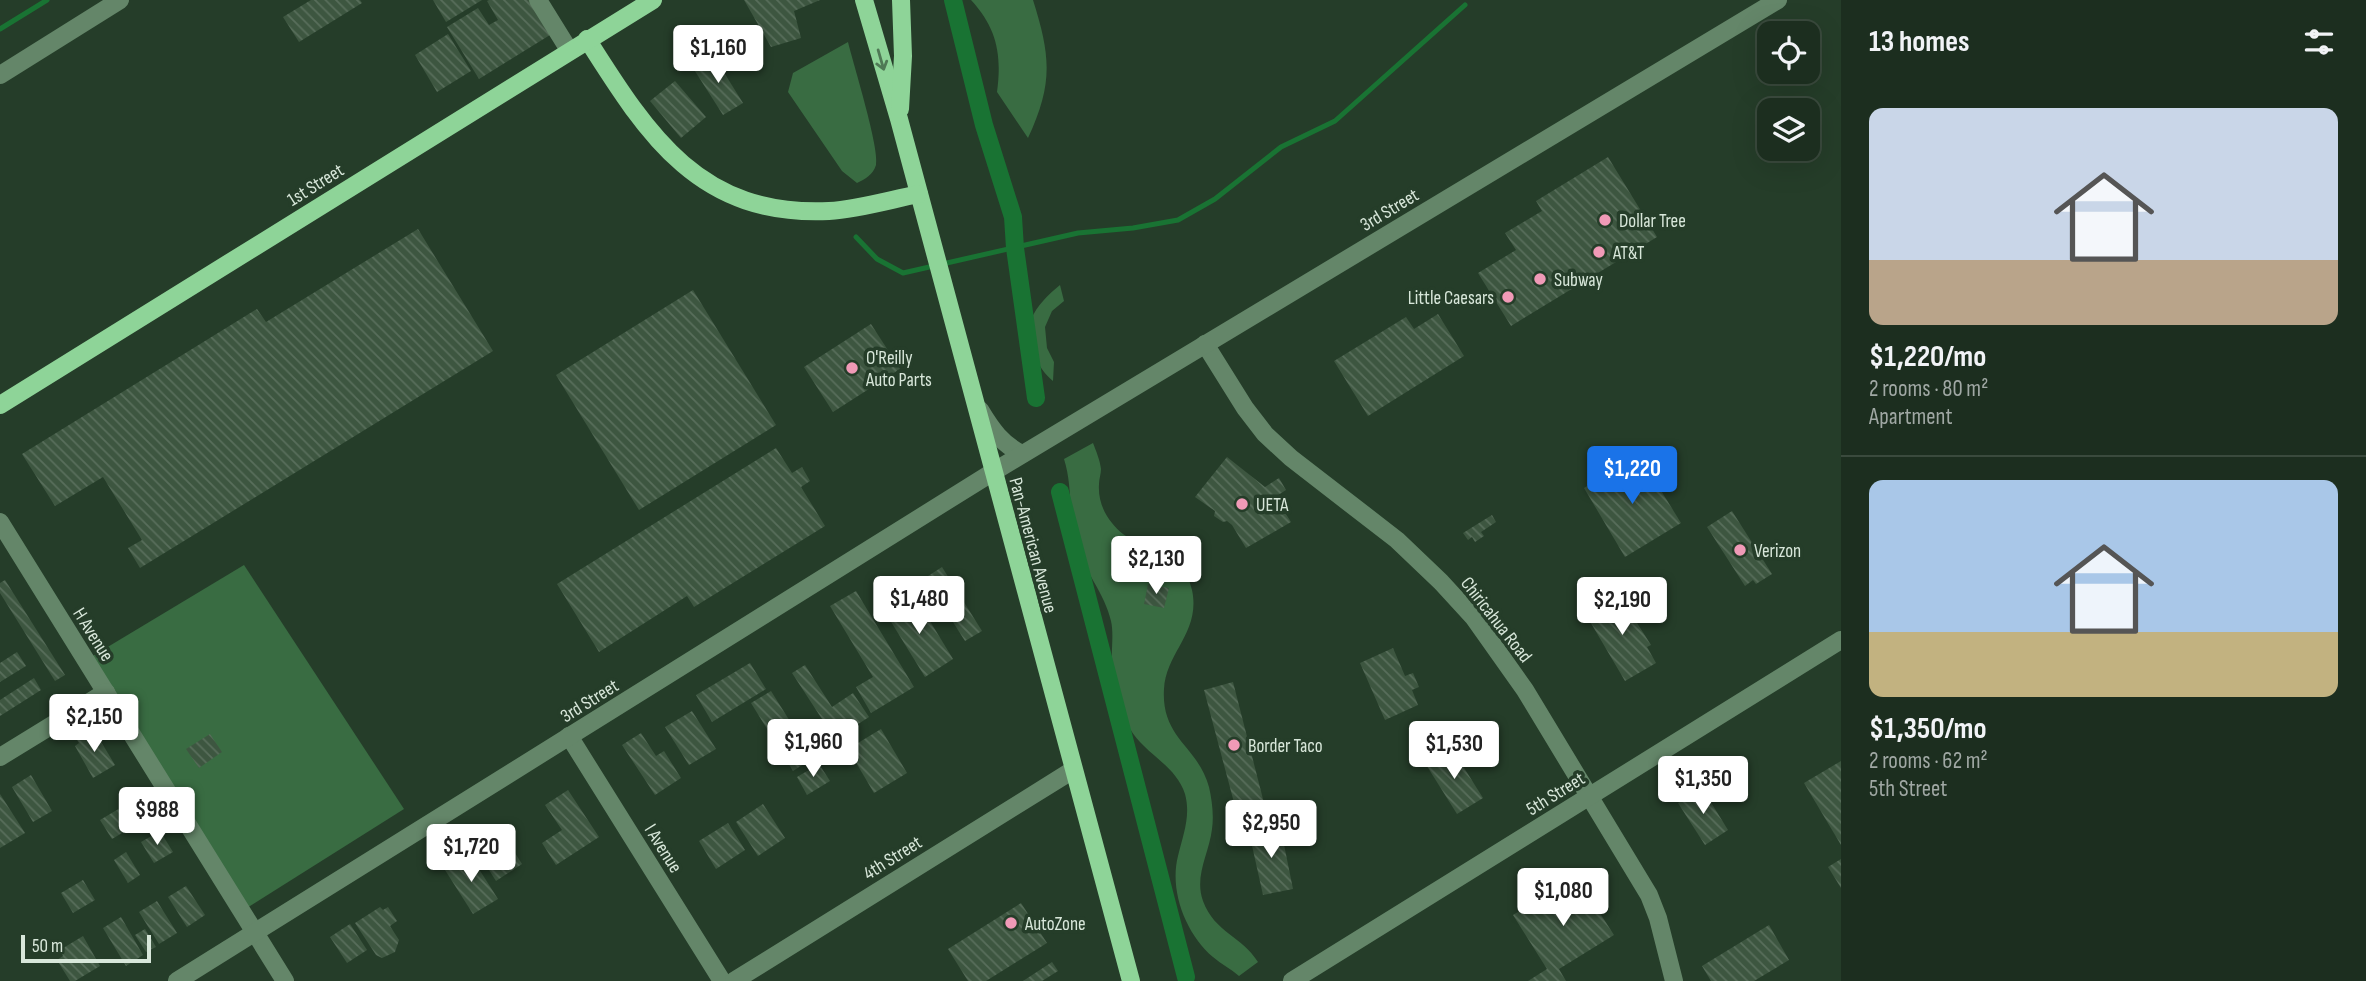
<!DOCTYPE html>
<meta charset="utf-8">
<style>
body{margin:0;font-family:"Sofia Sans Condensed",sans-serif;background:#293a2c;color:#f1f3f6;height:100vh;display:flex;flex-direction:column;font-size:26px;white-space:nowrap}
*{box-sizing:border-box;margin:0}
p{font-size:23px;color:#a0a8a4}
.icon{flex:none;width:38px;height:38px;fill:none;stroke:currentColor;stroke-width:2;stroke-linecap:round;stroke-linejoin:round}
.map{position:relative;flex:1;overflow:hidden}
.details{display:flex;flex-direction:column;background:#1c2e1f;width:525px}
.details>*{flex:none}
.fabs{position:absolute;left:1757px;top:21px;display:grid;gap:14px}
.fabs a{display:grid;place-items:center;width:63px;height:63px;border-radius:14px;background:#1c2e1f;box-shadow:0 7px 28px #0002,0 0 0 2px #3a4a3d;font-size:35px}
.scale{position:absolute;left:21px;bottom:18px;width:130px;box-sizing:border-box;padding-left:7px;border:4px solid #d8e7da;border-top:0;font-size:19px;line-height:24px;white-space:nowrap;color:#d8e7da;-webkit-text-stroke:5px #253d29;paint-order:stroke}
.price{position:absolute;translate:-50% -60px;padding:0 16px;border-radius:7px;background:#fff;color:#222;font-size:23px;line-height:46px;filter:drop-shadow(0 2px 4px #0008)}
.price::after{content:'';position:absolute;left:50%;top:42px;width:21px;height:16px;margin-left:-10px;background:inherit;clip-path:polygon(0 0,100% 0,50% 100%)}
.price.active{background:#1a73e8;color:#fff}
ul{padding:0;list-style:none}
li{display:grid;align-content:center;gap:14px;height:371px;padding:0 28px}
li+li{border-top:2px solid #3a4a3d}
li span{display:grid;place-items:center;height:217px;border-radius:14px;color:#555}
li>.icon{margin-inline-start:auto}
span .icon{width:126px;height:126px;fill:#fffc;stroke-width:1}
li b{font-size:30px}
h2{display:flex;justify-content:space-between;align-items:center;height:84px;padding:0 28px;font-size:30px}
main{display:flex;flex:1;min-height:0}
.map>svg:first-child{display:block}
.park{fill:#396c42}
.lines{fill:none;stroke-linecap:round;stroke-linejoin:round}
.stream{stroke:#197333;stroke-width:5}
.canal{stroke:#197333;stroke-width:18}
.building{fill:url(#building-back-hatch)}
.minor{stroke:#648669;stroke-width:18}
.major{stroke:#8ed498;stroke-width:18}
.oneway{stroke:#4f7955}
.poi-dot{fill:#f09ab7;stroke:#253d29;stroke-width:2.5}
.labels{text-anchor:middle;stroke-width:7;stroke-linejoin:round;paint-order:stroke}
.street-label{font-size:19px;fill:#d8e7da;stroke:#253d29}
.poi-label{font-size:19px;fill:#d8e7da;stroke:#253d29;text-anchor:start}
</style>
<main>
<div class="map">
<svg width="1841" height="981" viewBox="0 0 1841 981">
<defs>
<pattern id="building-back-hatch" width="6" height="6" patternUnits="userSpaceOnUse" patternTransform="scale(1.75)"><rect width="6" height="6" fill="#3d5640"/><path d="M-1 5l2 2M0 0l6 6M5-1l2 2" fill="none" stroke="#586e5b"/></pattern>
</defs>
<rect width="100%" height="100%" fill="#253d29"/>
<g class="park">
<path d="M971,0H1033C1051,57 1053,84 1028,138L997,92C1002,55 997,28 971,0Z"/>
<path d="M848,42C853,63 880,149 876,165C873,175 865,179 857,183L842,171L788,92L793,73Z"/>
<path d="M1060,285L1064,301L1052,311L1045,327L1047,348L1054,362L1053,381C1038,369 1023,340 1031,320C1037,305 1048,295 1060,285Z"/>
<path d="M1093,443C1096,451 1100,460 1101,469C1101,474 1099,479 1099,484C1098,499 1103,512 1112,523C1138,558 1179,531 1192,590C1201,632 1166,652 1164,689C1161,739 1198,746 1209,787C1212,800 1214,816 1212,829C1209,854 1194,876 1203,901C1215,933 1242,936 1258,962L1239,976C1231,969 1221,964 1213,957C1186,934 1169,891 1178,856C1183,835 1191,816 1185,794C1178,772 1159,761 1144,746C1133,736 1126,723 1121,710C1116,695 1112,679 1112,663C1111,650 1114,634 1111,621C1105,594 1084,571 1076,543C1068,515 1073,487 1064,459Z"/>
<path d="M244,565L404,809L242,911L86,660Z"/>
</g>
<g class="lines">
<g class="stream">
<path d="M0,29L47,0"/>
<path d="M856,237L877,259L903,273L1078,233L1133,228L1178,220L1215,199L1281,147L1335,121L1465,5"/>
</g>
<g class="canal">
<path d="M953,0L984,125L1013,217L1015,248L1036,398"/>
<path d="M1060,492L1186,977"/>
</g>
</g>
<g class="building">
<path d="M311,0H360L362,3L299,42L283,17Z"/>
<path d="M433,0H482L446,22Z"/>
<path d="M489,0H529L550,35L479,79L447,27L478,8L489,25L498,20L487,1Z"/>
<path d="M744,0H820L794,11L801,38L771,47Z"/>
<path d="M448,34L471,71L437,92L415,55Z"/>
<path d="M713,55L743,103L723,115L693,68Z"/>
<path d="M675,81L706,117L681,138L650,101Z"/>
<path d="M1608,157L1657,237L1511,326L1478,273L1516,250L1505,233L1542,211L1536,201Z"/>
<path d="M418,229L493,351L140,568L128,548L142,540L103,477L55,506L22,454L257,309L266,322Z"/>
<path d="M693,290L776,425L639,510L556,375Z"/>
<path d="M1438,314L1464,356L1368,416L1334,361L1406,317L1414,329Z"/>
<path d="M871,324L900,369L833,412L804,367Z"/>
<path d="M776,448L792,473L802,467L810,481L801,487L825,526L694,607L687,596L599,652L557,584Z"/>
<path d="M1639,455L1681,523L1625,557L1584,488Z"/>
<path d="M1227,457L1265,487L1279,478L1286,490L1275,497L1291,522L1246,548L1232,525L1227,521L1223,522L1214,516L1215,511L1195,497Z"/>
<path d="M1732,511L1772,574L1756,584L1753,580L1745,586L1707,527Z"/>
<path d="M1492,515L1496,522L1481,532L1484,536L1475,542L1472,537L1468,540L1463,533Z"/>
<path d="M942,567L982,631L965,641L925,578Z"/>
<path d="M5,580L65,675L55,681L0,593V583Z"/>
<path d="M1148,584L1169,588L1164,608L1144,604Z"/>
<path d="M856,591L914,687L871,713L856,687L873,677L830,606Z"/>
<path d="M1618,593L1651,645L1647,647L1656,663L1625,681L1585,613Z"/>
<path d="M914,595L953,659L925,677L885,612Z"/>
<path d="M1393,648L1405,676L1413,673L1419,687L1412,690L1418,705L1385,720L1360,663Z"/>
<path d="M17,652L26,666L0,682V663Z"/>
<path d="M750,663L766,689L712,722L696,695Z"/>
<path d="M805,665L832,707L853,693L869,717L835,739L792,673Z"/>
<path d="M34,678L41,690L0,716V700Z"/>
<path d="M1233,682L1264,803L1236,810L1204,690Z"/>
<path d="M771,691L813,758L793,771L751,703Z"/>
<path d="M692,711L716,749L689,765L665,727Z"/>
<path d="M881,729L907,773L874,793L848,749Z"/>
<path d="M94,730L115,765L93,778L75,746L79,743L77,740Z"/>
<path d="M641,733L656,756L664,751L681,778L655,795L622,745Z"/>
<path d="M210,734L222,752L199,768L186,749Z"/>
<path d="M1451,747L1483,798L1457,814L1425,763Z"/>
<path d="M1841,761V845L1804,783Z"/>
<path d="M819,764L830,781L807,795L797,777Z"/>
<path d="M31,775L52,811L33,822L12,787Z"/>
<path d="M1702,788L1728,830L1705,845L1678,803Z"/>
<path d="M568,790L599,837L556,865L542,843L562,830L545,805Z"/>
<path d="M0,794L25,833L0,848Z"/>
<path d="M137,798L149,817L112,839L100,820Z"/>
<path d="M763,804L785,838L758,856L736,822Z"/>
<path d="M728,823L745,850L716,869L699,841Z"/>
<path d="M1280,825L1293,889L1263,895L1249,832Z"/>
<path d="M160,831L173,852L154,863L141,842Z"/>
<path d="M501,831L522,864L496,881L475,848Z"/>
<path d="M126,852L140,875L128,883L114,860Z"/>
<path d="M470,855L498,899L473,914L445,870Z"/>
<path d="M1841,859V888L1828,867Z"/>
<path d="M1576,876L1614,935L1559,969L1566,981H1528L1547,969L1513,915Z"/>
<path d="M83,880L95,900L73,913L61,893Z"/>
<path d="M186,886L205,915L187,927L168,897Z"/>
<path d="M157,901L177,933L159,944L139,912Z"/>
<path d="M1021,903L1047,943L986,981H968L948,949Z"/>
<path d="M380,907L383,910L388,907L397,921L390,926L399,940L395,952L382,958L376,955L355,923Z"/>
<path d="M121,917L143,955L126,966L103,928Z"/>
<path d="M350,924L367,950L347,963L330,937Z"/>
<path d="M1769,925L1789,960L1754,981H1711L1702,966Z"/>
<path d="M145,929L156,947L146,952L135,935Z"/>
<path d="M83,936L100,966L75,981H70L57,960L63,956L60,950Z"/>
<path d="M1052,962L1058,971L1042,981H1023Z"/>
</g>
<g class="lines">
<g class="minor">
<path d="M538,0L569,50"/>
<path d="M0,75L120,0"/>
<path d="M1205,344L1245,408L1265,434L1291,458L1397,540L1441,582L1474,618L1525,690L1649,895L1658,918L1674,981"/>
<path d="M980,410C992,430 1002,444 1022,454"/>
<path d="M0,522L285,981"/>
<path d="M569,736L722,981"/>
<path d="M0,757L106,692"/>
<path d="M177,981L993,472L1778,0"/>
<path d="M734,981L1073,770"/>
<path d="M1292,981L1841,640"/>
</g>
<g class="major">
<path d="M864,0L899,119L1131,981"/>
<path d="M587,39C649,137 700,217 829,211C859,209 889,200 919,194"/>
<path d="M900,109L903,56L901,0"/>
<path d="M0,405L653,0"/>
</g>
</g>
<defs><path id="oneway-shaft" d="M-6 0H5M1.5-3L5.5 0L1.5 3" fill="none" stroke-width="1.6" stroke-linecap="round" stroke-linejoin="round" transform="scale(1.75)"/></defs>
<use class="oneway" href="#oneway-shaft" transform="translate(881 60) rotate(74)"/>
<g class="poi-dot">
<circle cx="1605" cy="220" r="7"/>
<circle cx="1599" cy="252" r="7"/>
<circle cx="1540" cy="279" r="7"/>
<circle cx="1508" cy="297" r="7"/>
<circle cx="852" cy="368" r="7"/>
<circle cx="1242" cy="504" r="7"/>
<circle cx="1740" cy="550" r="7"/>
<circle cx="1234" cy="745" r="7"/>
<circle cx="1011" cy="923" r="7"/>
</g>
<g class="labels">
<g class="street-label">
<text transform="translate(315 184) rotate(-32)" y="7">1st Street</text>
<text transform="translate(1389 209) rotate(-31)" y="7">3rd Street</text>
<text transform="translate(1034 545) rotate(75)" y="7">Pan-American Avenue</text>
<text transform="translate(1497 619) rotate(52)" y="7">Chiricahua Road</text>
<text transform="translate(94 634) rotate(58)" y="7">H Avenue</text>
<text transform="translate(589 700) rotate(-32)" y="7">3rd Street</text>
<text transform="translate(1555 793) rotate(-32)" y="7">5th Street</text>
<text transform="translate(664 848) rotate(58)" y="7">I Avenue</text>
<text transform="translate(892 857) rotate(-32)" y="7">4th Street</text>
</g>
<g class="poi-label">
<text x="1619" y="227">Dollar Tree</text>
<text x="1613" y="259">AT&amp;T</text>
<text x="1554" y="286">Subway</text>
<text x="1494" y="304" text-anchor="end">Little Caesars</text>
<text x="866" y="364">O'Reilly<tspan x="866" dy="22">Auto Parts</tspan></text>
<text x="1256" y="511">UETA</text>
<text x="1754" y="557">Verizon</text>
<text x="1248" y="752">Border Taco</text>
<text x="1025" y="930">AutoZone</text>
</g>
</g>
</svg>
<div class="fabs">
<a><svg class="icon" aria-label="locate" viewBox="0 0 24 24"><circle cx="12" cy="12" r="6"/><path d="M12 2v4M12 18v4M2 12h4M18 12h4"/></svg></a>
<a><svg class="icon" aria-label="layers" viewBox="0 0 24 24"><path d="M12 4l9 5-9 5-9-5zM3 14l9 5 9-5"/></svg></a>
</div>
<div class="scale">50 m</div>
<b class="price" style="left:718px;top:85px">$1,160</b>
<b class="price active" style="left:1632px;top:506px">$1,220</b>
<b class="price" style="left:1156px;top:596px">$2,130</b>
<b class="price" style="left:919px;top:636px">$1,480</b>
<b class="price" style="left:1622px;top:637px">$2,190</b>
<b class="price" style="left:94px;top:754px">$2,150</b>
<b class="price" style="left:813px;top:779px">$1,960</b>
<b class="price" style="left:1454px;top:781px">$1,530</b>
<b class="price" style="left:1703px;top:816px">$1,350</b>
<b class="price" style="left:157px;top:847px">$988</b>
<b class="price" style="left:1271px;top:860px">$2,950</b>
<b class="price" style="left:471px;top:884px">$1,720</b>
<b class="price" style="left:1563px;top:928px">$1,080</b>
</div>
<section class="details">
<h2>13 homes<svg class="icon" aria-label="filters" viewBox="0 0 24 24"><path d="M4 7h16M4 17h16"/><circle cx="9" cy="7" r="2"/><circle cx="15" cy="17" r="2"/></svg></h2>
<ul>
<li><span style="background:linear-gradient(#c9d6e8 70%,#b9a48a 0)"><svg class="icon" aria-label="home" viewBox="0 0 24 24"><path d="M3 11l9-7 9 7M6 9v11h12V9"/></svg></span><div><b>$1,220/mo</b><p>2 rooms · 80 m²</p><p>Apartment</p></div></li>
<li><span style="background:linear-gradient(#a9c7e8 70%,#c2b280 0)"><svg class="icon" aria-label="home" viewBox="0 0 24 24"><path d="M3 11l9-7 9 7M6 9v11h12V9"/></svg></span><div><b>$1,350/mo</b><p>2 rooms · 62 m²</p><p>5th Street</p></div></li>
</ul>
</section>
</main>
